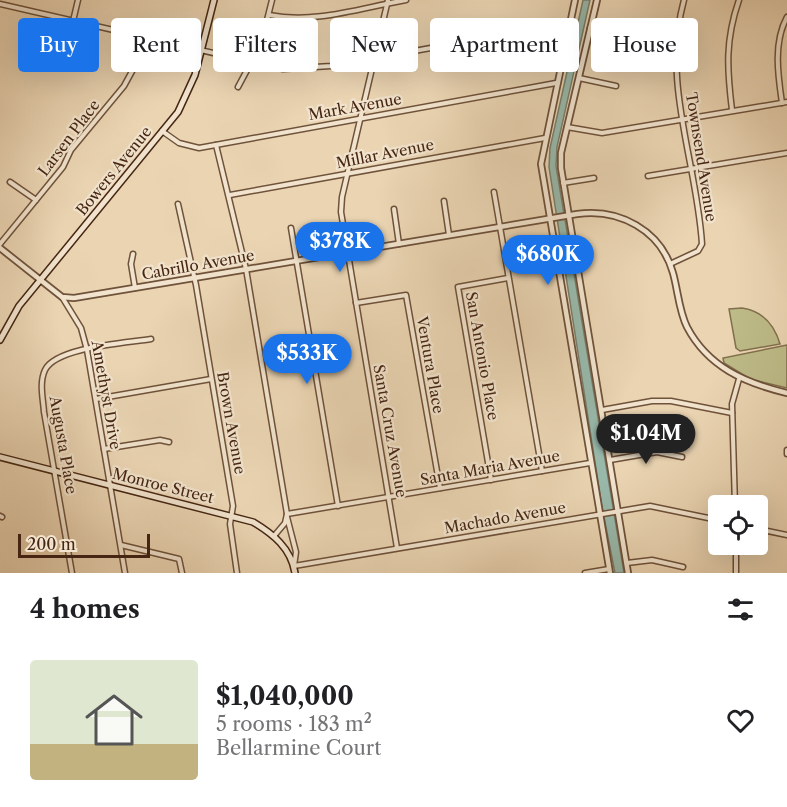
<!DOCTYPE html>
<meta charset="utf-8">
<style>
body{margin:0;font-family:"Libre Caslon Text",serif;background:#f2f2f2;color:#202124;height:100vh;display:flex;flex-direction:column;font-size:22px;white-space:nowrap}
*{box-sizing:border-box;margin:0}
p{font-size:20px;color:#757577}
.icon{flex:none;width:33px;height:33px;fill:none;stroke:currentColor;stroke-width:2;stroke-linecap:round;stroke-linejoin:round}
.map{position:relative;height:573px;overflow:hidden}
.panel{display:flex;flex-direction:column;background:#fff;flex:1}
.panel>*{flex:none}
.banner{position:absolute;left:18px;top:18px;width:752px;height:54px;display:flex;gap:12px}
.fabs{position:absolute;left:708px;top:495px;display:grid;gap:12px}
.fabs a{display:grid;place-items:center;width:60px;height:60px;border-radius:6px;background:#fff;box-shadow:0 6px 24px #0002;font-size:30px}
.scale{position:absolute;left:18px;bottom:15px;width:132px;box-sizing:border-box;padding-left:6px;border:3px solid #462612;border-top:0;font-size:16px;line-height:21px;white-space:nowrap;color:#462612;-webkit-text-stroke:4px #f1e3cd;paint-order:stroke}
.price{position:absolute;translate:-50% -51px;padding:0 14px;border-radius:21px;background:#1a73e8;color:#fff;font-size:20px;line-height:39px;filter:drop-shadow(0 2px 3px #0008)}
.price::after{content:'';position:absolute;left:50%;top:36px;width:18px;height:14px;margin-left:-9px;background:inherit;clip-path:polygon(0 0,100% 0,50% 100%)}
.price.current{background:#222;color:#fff}
ul{padding:0;list-style:none}
li{display:flex;align-items:center;gap:18px;height:150px;padding:0 30px}
li span{display:grid;place-items:center;flex:none;width:168px;height:120px;border-radius:6px;color:#555}
li>.icon{margin-inline-start:auto}
span .icon{width:72px;height:72px;fill:#fffc;stroke-width:1}
li b{font-size:26px}
h2{display:flex;justify-content:space-between;align-items:center;height:72px;padding:0 30px;font-size:26px}
.chip{padding:0 21px;border-radius:6px;background:#fff;box-shadow:0 6px 24px #0002;font-size:21px;line-height:54px}
.chip.current{background:#1a73e8;color:#fff}
.map>svg:first-child{display:block}
.green{fill:#bdbb88;stroke:#82704d;stroke-width:1.5}
.water{fill:#98b8aa;stroke:#777e6d;stroke-width:1.5}
.lines{fill:none;stroke-linecap:round;stroke-linejoin:round}
.minor-casing{stroke:#6f523a;stroke-width:7}
.tertiary-casing{stroke:#6f523a;stroke-width:8}
.secondary-casing{stroke:#462612;stroke-width:8}
.minor{stroke:#f1e3cd;stroke-width:4}
.tertiary{stroke:#f1e3cd;stroke-width:4.5}
.secondary{stroke:#f1e3cd;stroke-width:5}
.labels{text-anchor:middle;stroke-width:4.5;stroke-linejoin:round;paint-order:stroke}
.street-label{font-size:15px;fill:#462612;stroke:#f1e3cd}
</style>
<div class="map">
<svg width="787" height="573" viewBox="0 0 787 573">
<rect width="100%" height="100%" fill="#ead4b2"/>
<filter id="stains"><feTurbulence type="fractalNoise" baseFrequency=".00333" numOctaves="4"/><feColorMatrix values="0 0 0 0 .2 0 0 0 0 .09 0 0 0 0 .02 0 0 0 .5 -.17"/></filter>
<radialGradient id="worn" r=".72"><stop offset=".6" stop-color="#630" stop-opacity="0"/><stop offset="1" stop-color="#630" stop-opacity=".3"/></radialGradient>
<g class="green">
<path d="M742,308C763,311 774,324 780,344L740,351L736,348L729,309Z"/>
<path d="M787,345V388L750,379L724,363L723,358Z"/>
</g>
<path class="water" d="M583,0H590L557,147L556,166L624,573H615L602,507L549,167L550,148Z"/>
<g class="lines">
<defs>
<g id="minor">
<path d="M388,0L342,197L341,212L397,548"/>
<path d="M0,4L283,69L331,66L569,23"/>
<path d="M269,15C315,24 360,8 406,0"/>
<path d="M73,21L78,0"/>
<path d="M590,28L632,39"/>
<path d="M579,78L616,86"/>
<path d="M238,87L261,44L272,0"/>
<path d="M782,103C778,75 773,43 787,17"/>
<path d="M732,110C727,69 725,40 739,0"/>
<path d="M567,127L602,133L787,102"/>
<path d="M162,131L179,143L199,148L556,83"/>
<path d="M216,145L246,269L287,514L285,523L274,536"/>
<path d="M648,176L787,153"/>
<path d="M10,182L36,200"/>
<path d="M563,183L594,178"/>
<path d="M494,192L542,471"/>
<path d="M230,195L545,138"/>
<path d="M444,201L449,235"/>
<path d="M178,204L196,285L233,506L230,524L237,573"/>
<path d="M394,209L399,244"/>
<path d="M291,228L338,506"/>
<path d="M0,244L63,167L71,150L124,86L136,64L144,38"/>
<path d="M133,254L131,264L135,288"/>
<path d="M670,264L698,251L702,244C697,162 661,83 684,0"/>
<path d="M62,297L81,328L87,350L125,573"/>
<path d="M356,303L406,295L440,488"/>
<path d="M96,399L211,379"/>
<path d="M602,410L652,401H671L732,413"/>
<path d="M104,449L160,440L169,442"/>
<path d="M787,450V454"/>
<path d="M610,460L657,452L682,457"/>
<path d="M491,480L458,287L508,278"/>
<path d="M735,506L732,404L739,379"/>
<path d="M287,514L590,463"/>
<path d="M0,516L2,517"/>
<path d="M287,517L296,552L294,566L650,506L718,520"/>
<path d="M758,529L787,535"/>
<path d="M736,544V573"/>
<path d="M121,545L179,559L182,573"/>
<path d="M627,563L652,560L683,567"/>
<path d="M72,573L44,412C43,398 39,383 45,370C56,347 127,343 151,339"/>
<path d="M585,573L609,569"/>
</g>
<g id="tertiary">
<path d="M575,0L541,164L610,573"/>
<path d="M597,0L561,153V168L628,573"/>
<path d="M0,248L62,297L74,298L577,214C619,208 661,230 673,273C678,291 679,311 687,327C708,367 745,383 787,393"/>
</g>
<g id="secondary">
<path d="M0,340L19,306L178,112L195,75L214,0"/>
<path d="M0,457L253,522C273,534 291,548 295,573"/>
</g>
</defs>
<use href="#minor" class="minor-casing"/>
<use href="#tertiary" class="tertiary-casing"/>
<use href="#secondary" class="secondary-casing"/>
<use href="#minor" class="minor"/>
<use href="#tertiary" class="tertiary"/>
<use href="#secondary" class="secondary"/>
</g>
<g class="labels">
<g class="street-label">
<text transform="translate(355 107) rotate(-10)" y="5">Mark Avenue</text>
<text transform="translate(69 138) rotate(-53)" y="5">Larsen Place</text>
<text transform="translate(385 154) rotate(-11)" y="5">Millar Avenue</text>
<text transform="translate(701 157) rotate(81)" y="5">Townsend Avenue</text>
<text transform="translate(114 171) rotate(-51)" y="5">Bowers Avenue</text>
<text transform="translate(198 265) rotate(-10)" y="5">Cabrillo Avenue</text>
<text transform="translate(482 356) rotate(80)" y="5">San Antonio Place</text>
<text transform="translate(430 365) rotate(80)" y="5">Ventura Place</text>
<text transform="translate(106 395) rotate(80)" y="5">Amethyst Drive</text>
<text transform="translate(231 423) rotate(80)" y="5">Brown Avenue</text>
<text transform="translate(390 431) rotate(80)" y="5">Santa Cruz Avenue</text>
<text transform="translate(63 445) rotate(80)" y="5">Augusta Place</text>
<text transform="translate(490 468) rotate(-10)" y="5">Santa Maria Avenue</text>
<text transform="translate(163 486) rotate(14)" y="5">Monroe Street</text>
<text transform="translate(505 518) rotate(-10)" y="5">Machado Avenue</text>
</g>
</g>
<rect width="100%" height="100%" filter="url(#stains)"/>
<rect width="100%" height="100%" fill="url(#worn)"/>
</svg>
<div class="fabs">
<a><svg class="icon" aria-label="locate" viewBox="0 0 24 24"><circle cx="12" cy="12" r="6"/><path d="M12 2v4M12 18v4M2 12h4M18 12h4"/></svg></a>
</div>
<div class="scale">200 m</div>
<b class="price" style="left:340px;top:273px">$378K</b>
<b class="price" style="left:548px;top:286px">$680K</b>
<b class="price" style="left:307px;top:385px">$533K</b>
<b class="price current" style="left:646px;top:465px">$1.04M</b>
<div class="banner">
<a class="chip current">Buy</a>
<a class="chip">Rent</a>
<a class="chip">Filters</a>
<a class="chip">New</a>
<a class="chip">Apartment</a>
<a class="chip">House</a>
</div>
</div>
<section class="panel">
<h2>4 homes<svg class="icon" aria-label="filters" viewBox="0 0 24 24"><path d="M4 7h16M4 17h16"/><circle cx="9" cy="7" r="2"/><circle cx="15" cy="17" r="2"/></svg></h2>
<ul>
<li><span style="background:linear-gradient(#dfe7d0 70%,#c2b280 0)"><svg class="icon" aria-label="home" viewBox="0 0 24 24"><path d="M3 11l9-7 9 7M6 9v11h12V9"/></svg></span><div><b>$1,040,000</b><p>5 rooms · 183 m²</p><p>Bellarmine Court</p></div><svg class="icon" aria-label="heart" viewBox="0 0 24 24"><path d="M12 20l-8-8c-3-5 5-10 8-4 3-6 11-1 8 4z"/></svg></li>
</ul>
</section>
